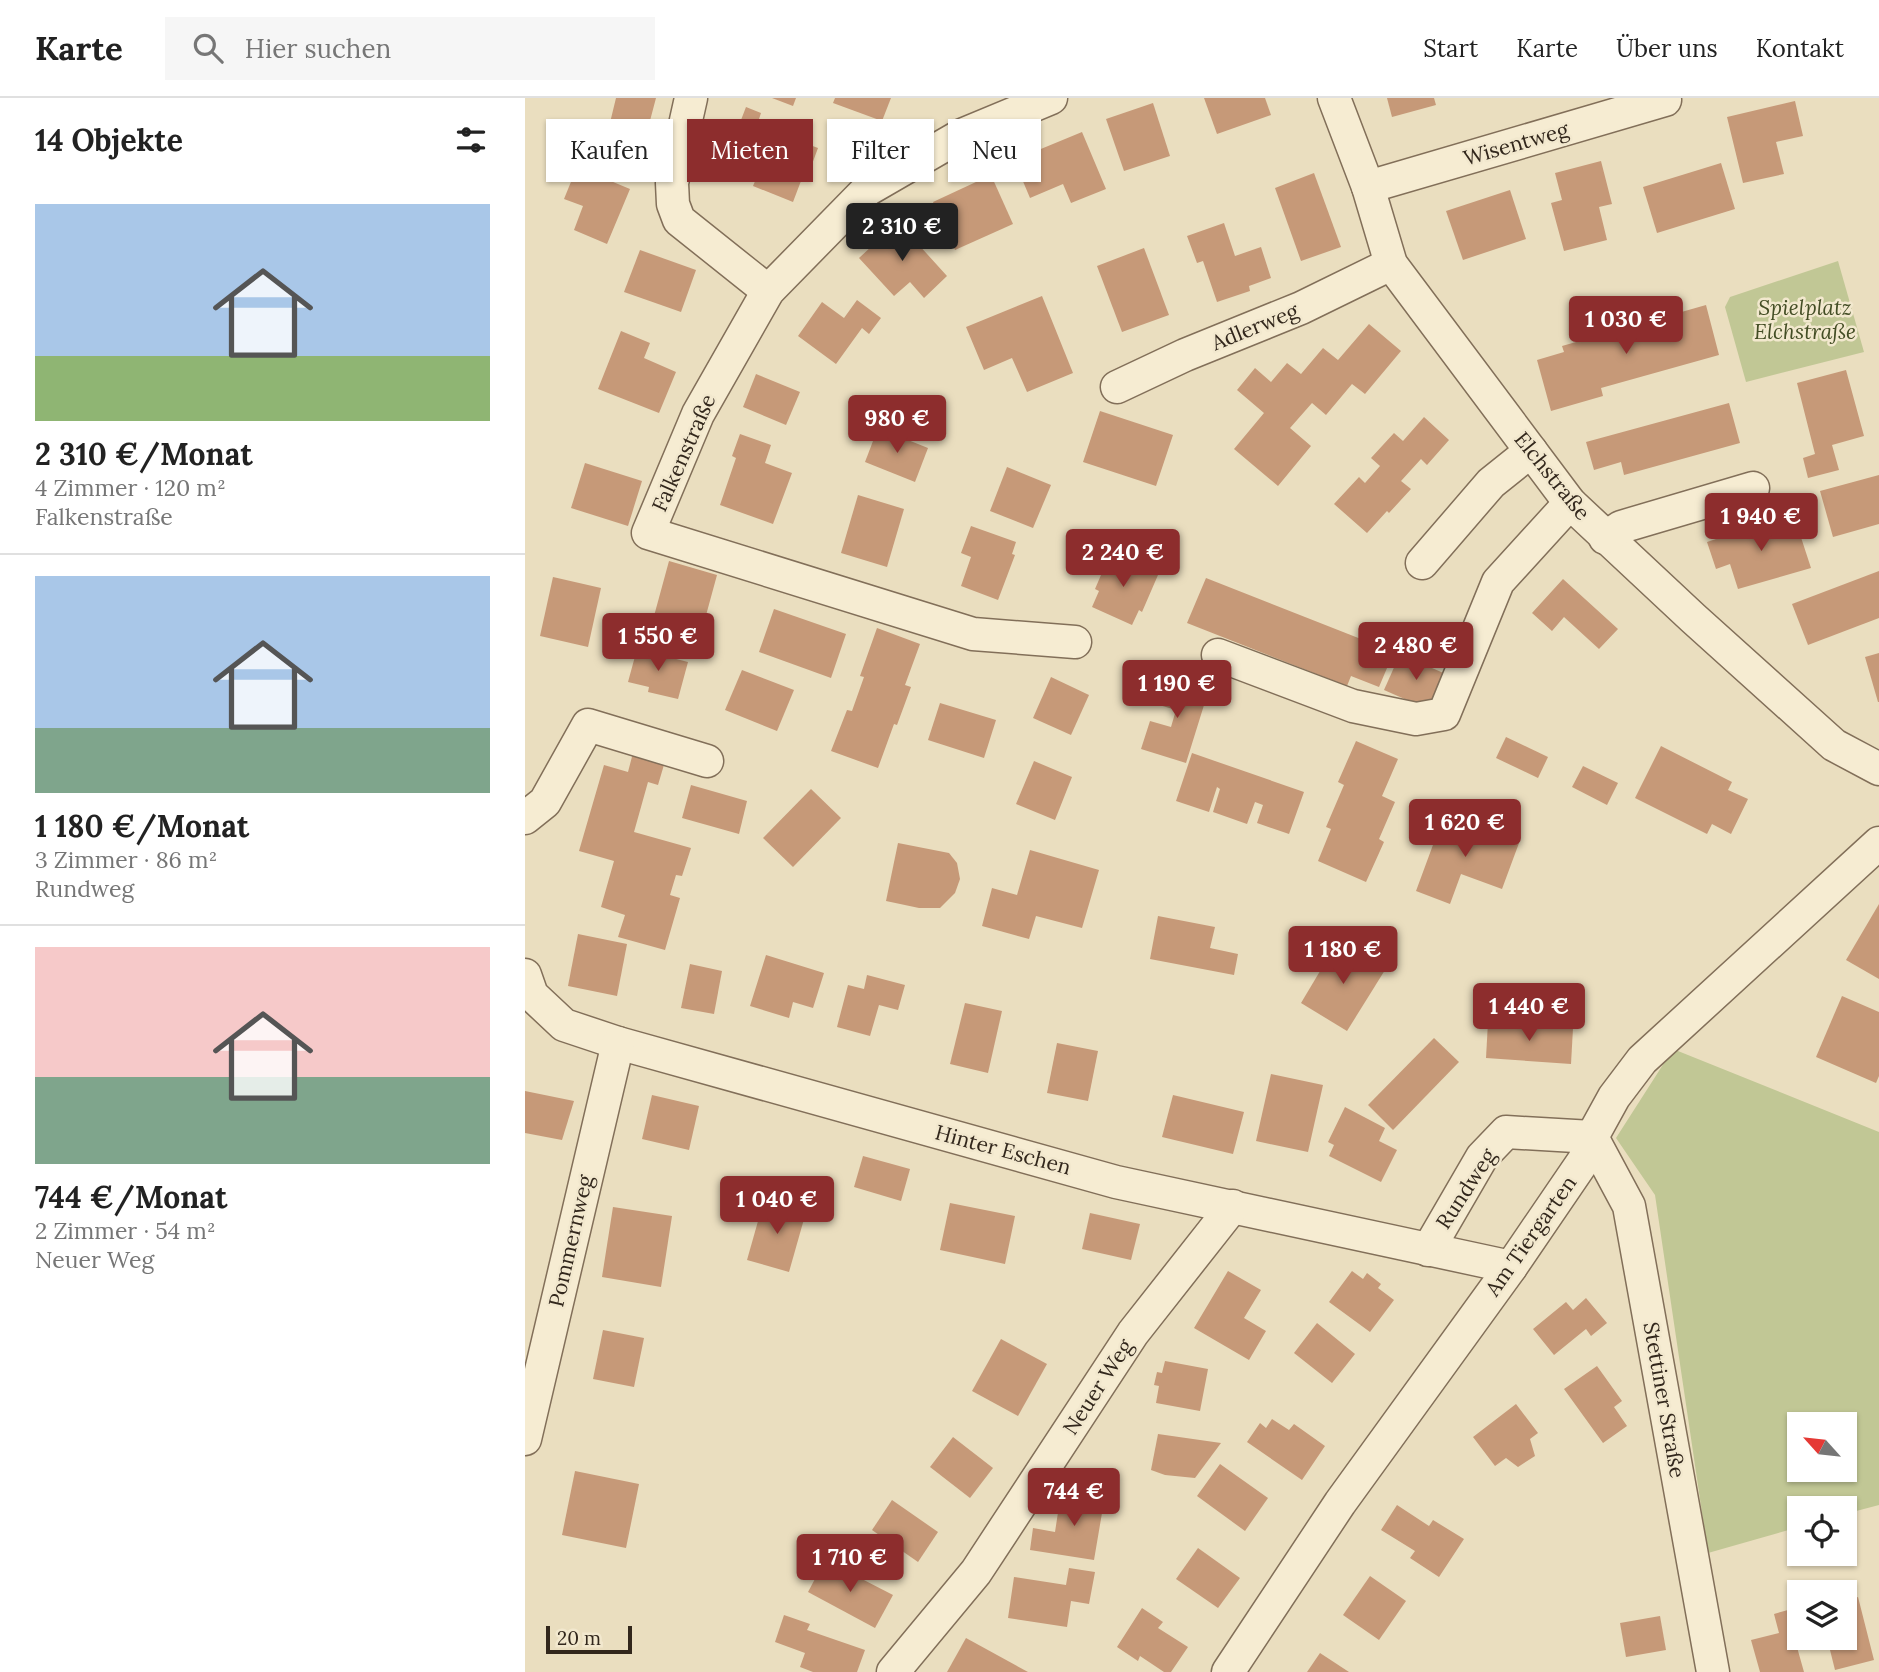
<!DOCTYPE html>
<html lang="de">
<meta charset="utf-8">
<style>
body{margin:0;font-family:Lora,serif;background:#f6f6f6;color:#222;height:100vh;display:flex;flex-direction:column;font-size:26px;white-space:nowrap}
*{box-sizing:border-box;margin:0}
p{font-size:23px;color:#767676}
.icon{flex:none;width:38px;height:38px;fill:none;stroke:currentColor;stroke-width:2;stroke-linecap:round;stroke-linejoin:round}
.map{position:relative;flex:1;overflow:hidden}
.drawer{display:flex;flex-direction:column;background:#fff;width:525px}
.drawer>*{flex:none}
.guide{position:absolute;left:21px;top:21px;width:665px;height:63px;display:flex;gap:14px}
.needle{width:46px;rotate:297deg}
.fabs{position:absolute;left:1262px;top:1314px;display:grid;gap:14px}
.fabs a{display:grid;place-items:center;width:70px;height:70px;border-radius:0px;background:#fff;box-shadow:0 2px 5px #0004;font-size:35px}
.scale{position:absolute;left:21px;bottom:18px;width:86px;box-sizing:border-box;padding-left:7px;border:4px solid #32271c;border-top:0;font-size:19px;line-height:24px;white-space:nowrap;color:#32271c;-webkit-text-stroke:5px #f2e8ce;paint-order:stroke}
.price{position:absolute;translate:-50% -60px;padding:0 16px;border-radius:7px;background:#8d2d2d;color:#fff;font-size:23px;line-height:46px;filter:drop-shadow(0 2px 4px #0008)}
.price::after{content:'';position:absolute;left:50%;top:42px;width:21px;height:16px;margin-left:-10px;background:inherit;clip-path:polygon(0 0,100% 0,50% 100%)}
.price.selected{background:#222;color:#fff}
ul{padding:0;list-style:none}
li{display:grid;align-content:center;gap:14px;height:371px;padding:0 35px}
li+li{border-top:2px solid #e0e0e0}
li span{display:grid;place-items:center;height:217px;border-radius:0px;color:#555}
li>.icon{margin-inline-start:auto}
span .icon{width:126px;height:126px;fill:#fffc;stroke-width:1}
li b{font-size:30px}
h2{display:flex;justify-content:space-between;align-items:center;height:84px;padding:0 35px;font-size:30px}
.pill{padding:0 24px;border-radius:0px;background:#fff;box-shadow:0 2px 5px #0004;font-size:24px;line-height:63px}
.pill.selected{background:#8d2d2d;color:#fff}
header{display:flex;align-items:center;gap:42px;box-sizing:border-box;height:98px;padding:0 35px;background:#fff;border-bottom:2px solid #e0e0e0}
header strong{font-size:33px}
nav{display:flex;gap:38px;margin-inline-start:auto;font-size:24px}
.search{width:490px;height:63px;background:#f6f6f6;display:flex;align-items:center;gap:18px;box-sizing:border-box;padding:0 24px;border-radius:0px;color:#767676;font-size:26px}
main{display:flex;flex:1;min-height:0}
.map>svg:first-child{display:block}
.green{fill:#c1c795;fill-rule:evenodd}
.building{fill:#c69978}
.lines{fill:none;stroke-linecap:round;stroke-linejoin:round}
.minor-casing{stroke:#826f59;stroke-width:35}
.minor{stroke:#f6ecd2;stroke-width:32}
.labels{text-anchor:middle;stroke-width:5;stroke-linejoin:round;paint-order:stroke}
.street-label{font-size:21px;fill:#32271c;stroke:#f2e8ce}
.park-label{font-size:21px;font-style:italic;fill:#434d24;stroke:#f2e8ce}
</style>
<header>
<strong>Karte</strong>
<div class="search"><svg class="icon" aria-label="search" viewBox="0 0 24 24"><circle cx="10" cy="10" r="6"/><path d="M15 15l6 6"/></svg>Hier suchen</div>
<nav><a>Start</a><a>Karte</a><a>Über uns</a><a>Kontakt</a></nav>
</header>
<main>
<section class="drawer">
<h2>14 Objekte<svg class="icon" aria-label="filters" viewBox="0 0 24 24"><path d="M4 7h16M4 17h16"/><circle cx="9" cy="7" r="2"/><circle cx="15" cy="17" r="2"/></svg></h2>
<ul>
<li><span style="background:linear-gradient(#a9c7e8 70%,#8fb573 0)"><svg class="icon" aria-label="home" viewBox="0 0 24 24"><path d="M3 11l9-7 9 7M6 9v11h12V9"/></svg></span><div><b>2 310 €/Monat</b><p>4 Zimmer · 120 m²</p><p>Falkenstraße</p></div></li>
<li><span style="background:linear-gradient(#a9c7e8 70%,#7fa58c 0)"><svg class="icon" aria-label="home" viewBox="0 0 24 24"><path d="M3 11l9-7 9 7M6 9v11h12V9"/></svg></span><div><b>1 180 €/Monat</b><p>3 Zimmer · 86 m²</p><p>Rundweg</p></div></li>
<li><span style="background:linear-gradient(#f6c9c9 60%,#7fa58c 0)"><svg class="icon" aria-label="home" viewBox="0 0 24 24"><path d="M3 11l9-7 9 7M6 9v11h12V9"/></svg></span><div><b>744 €/Monat</b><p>2 Zimmer · 54 m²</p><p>Neuer Weg</p></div></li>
</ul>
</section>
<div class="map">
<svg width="1354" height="1574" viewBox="0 0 1354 1574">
<rect width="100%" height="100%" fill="#eadebf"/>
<g class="green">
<path d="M1313,163L1339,254L1221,284L1200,209L1205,199Z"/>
<path d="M1148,951L1354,1034V1407L1320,1416V1410H1274V1429L1183,1455L1130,1097L1091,1040ZM1274,1326H1320V1372H1274Z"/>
</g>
<g class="building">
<path d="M91,0H131L122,34L102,29L99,42L82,37Z"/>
<path d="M247,0H271L268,8Z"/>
<path d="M310,0H366L357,23L308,5Z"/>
<path d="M679,0H740L746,17L692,36Z"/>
<path d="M862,0H909L911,7L867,19Z"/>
<path d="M1270,3L1278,38L1251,44L1259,76L1218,85L1202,19Z"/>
<path d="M628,5L645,58L599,73L581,21Z"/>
<path d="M221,9L236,15L232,27L293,50L283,77L279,75L268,104L228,88L236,69L216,61L224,40L211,35Z"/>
<path d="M557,34L581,91L546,105L538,86L505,100L489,62Z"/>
<path d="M1076,63L1087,106L1074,109L1082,142L1039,153L1026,105L1037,102L1030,75Z"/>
<path d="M1196,65L1210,111L1132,135L1118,89Z"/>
<path d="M52,69L105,91L82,146L49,132L58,108L39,101Z"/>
<path d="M789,75L816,149L776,163L750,90Z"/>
<path d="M466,77L488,126L430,152L408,104Z"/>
<path d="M985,92L1001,141L938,162L921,113Z"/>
<path d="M373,124L422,178L399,200L385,184L369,198L334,160Z"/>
<path d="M699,125L710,158L736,149L746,180L724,188L725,193L692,204L678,163L672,165L662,138Z"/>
<path d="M619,150L644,217L597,234L572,168Z"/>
<path d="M115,152L171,172L156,214L99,194Z"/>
<path d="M517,198L548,275L502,294L487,260L459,272L441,229Z"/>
<path d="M332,202L356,220L344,236L337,230L311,266L273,238L297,204L319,220Z"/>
<path d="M1181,207L1194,257L1076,290L1078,298L1026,313L1012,262L1039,254L1037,248Z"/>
<path d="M844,226L876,253L840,296L827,286L801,317L787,305L765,330L786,348L753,388L709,351L739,315L712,292L730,270L746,284L762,265L776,276L798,250L813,262Z"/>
<path d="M96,233L125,245L119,260L151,274L134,315L73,291Z"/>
<path d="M1321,272L1339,338L1307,347L1314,372L1283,380L1278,360L1290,356L1272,285Z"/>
<path d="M231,276L275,294L261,327L218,309Z"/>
<path d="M1204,305L1215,345L1099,377L1096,364L1069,372L1061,344Z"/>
<path d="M575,313L648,337L631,388L558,364Z"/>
<path d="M899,319L924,342L902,367L896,361L876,383L886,391L864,415L862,413L842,435L809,406L834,379L840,385L855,368L846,360L869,335L878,343Z"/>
<path d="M353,330L403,350L390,384L340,364Z"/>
<path d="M215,336L246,347L240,365L267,375L248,426L195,407L211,360L207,358Z"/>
<path d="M60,365L117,383L103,428L46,410Z"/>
<path d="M482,369L526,387L508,430L465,413Z"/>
<path d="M1354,377V426L1308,439L1295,393Z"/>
<path d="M333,397L379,411L362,469L316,455Z"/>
<path d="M1270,421L1286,470L1213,491L1205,466L1191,471L1182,444L1236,426L1238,432Z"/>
<path d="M446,428L491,444L487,456L490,457L473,502L436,488L446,459L436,455Z"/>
<path d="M585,456L633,477L617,514L614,512L607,527L567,509L574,493L570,491Z"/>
<path d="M144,463L192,477L177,532L129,518Z"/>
<path d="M1354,473V520L1283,547L1267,506Z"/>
<path d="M28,479L76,490L63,549L15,538Z"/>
<path d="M681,480L841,543L840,553L865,563L854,589L826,578L822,588L662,525Z"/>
<path d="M1038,481L1093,531L1074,551L1039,519L1027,533L1007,515Z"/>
<path d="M249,511L321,536L306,580L234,554Z"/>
<path d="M352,530L395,546L380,587L386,589L372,627L369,626L353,670L306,653L322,612L327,613L339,579L335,578Z"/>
<path d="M112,551L163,564L153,601L123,594L124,589L103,584Z"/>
<path d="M1354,555V604H1353L1340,559Z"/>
<path d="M875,556L923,577L907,613L859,592Z"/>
<path d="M217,572L269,592L252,633L200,612Z"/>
<path d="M639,578L684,591L661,665L616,651L625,623L646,629L651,612L631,606Z"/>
<path d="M526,579L564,597L546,637L508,620Z"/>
<path d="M415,605L471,622L459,660L403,642Z"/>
<path d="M981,639L1023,659L1013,680L971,660Z"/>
<path d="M831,643L873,661L857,698L870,704L854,741L859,744L841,784L793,763L806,731L801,729L819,687L813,684Z"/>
<path d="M1136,648L1207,684L1203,692L1223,701L1206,736L1187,726L1182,736L1110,700Z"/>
<path d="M109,651L141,660L133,687L123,684L109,734L166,750L157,778L151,777L145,797L155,800L140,852L93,839L100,817L76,809L89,763L54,753L79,667L103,674Z"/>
<path d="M667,655L779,694L764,736L732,725L738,707L730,704L722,726L688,714L695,691L692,689L684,714L651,703Z"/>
<path d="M509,663L547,679L530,722L491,706Z"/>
<path d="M1058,668L1093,685L1082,707L1047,689Z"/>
<path d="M166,687L222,703L214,736L157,720Z"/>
<path d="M286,691L316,720L268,769L238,740Z"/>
<path d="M919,717L994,745L977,791L936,776L925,806L891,793Z"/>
<path d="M373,745L424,755L432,765L435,781L430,795L415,810H394L361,803Z"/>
<path d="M505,752L574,772L557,830L511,818L504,841L457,828L467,790L492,797Z"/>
<path d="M1354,806V881L1321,862Z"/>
<path d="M633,818L690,829L685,850L713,856L709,877L625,861Z"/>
<path d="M53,836L102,846L92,898L43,888Z"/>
<path d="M813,843L860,872L822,933L776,905Z"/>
<path d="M241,857L299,875L288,910L268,904L264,920L225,908Z"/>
<path d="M165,866L197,873L189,916L156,910Z"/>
<path d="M342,877L380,887L373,912L354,907L345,938L312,929L323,887L339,891Z"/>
<path d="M1317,898L1354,914V978L1351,985L1291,959Z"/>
<path d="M440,905L477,913L463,975L425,966Z"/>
<path d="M963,924L1048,930L1046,966L961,960Z"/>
<path d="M909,940L934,964L868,1032L843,1007Z"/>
<path d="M532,945L573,953L563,1003L522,995Z"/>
<path d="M746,976L798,987L783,1054L731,1043Z"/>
<path d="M0,993L49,1003L37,1042L0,1035Z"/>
<path d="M127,997L174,1008L164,1052L117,1041Z"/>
<path d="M648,997L719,1014L708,1056L637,1039Z"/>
<path d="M820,1009L860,1030L854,1043L872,1052L856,1084L804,1058L809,1047L803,1044Z"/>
<path d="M338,1058L385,1071L376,1103L329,1089Z"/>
<path d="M239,1102L281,1114L264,1174L222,1162Z"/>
<path d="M425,1105L490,1118L480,1166L415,1152Z"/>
<path d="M88,1109L147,1118L136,1189L77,1179Z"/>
<path d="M565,1115L615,1126L606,1162L557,1151Z"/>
<path d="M703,1173L736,1192L719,1220L741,1233L724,1262L669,1230Z"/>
<path d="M827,1173L838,1181L842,1175L856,1186L853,1190L869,1202L845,1234L804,1204Z"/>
<path d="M1061,1200L1082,1225L1066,1238L1061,1231L1029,1257L1008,1231L1041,1204L1048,1212Z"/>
<path d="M792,1225L830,1256L807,1285L769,1255Z"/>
<path d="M78,1232L119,1240L109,1289L68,1281Z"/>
<path d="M476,1241L522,1266L493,1318L447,1293Z"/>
<path d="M640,1263L683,1271L675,1313L631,1305L634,1288L629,1287L632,1274L637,1275Z"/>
<path d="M1072,1268L1097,1303L1089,1309L1102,1328L1078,1345L1039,1291Z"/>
<path d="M991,1306L1013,1335L1005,1341L1010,1358L993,1369L981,1360L970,1368L948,1339Z"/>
<path d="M747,1321L764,1332L769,1326L800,1348L777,1382L722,1344L735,1325L741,1330Z"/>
<path d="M633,1336L696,1345L670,1380L640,1377L626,1372Z"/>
<path d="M428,1339L468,1370L445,1400L405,1369Z"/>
<path d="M695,1366L743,1400L720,1433L672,1398Z"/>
<path d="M50,1373L114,1386L101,1450L37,1437Z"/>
<path d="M545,1393L583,1399L580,1416L577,1415L569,1462L505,1452L508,1430L530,1434L534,1408L542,1409Z"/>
<path d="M367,1402L413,1434L393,1464L347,1432Z"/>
<path d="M872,1407L904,1428L908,1422L939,1441L914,1479L885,1460L890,1453L856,1432Z"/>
<path d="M673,1450L715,1480L693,1510L651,1481Z"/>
<path d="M300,1462L368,1497L350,1530L283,1494Z"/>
<path d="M544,1470L570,1474L564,1506L546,1503L542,1529L483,1520L489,1479L541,1487Z"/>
<path d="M845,1478L881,1503L854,1542L818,1517Z"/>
<path d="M1274,1497V1533L1268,1535L1279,1574H1235L1226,1542L1254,1535L1249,1516L1270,1510L1267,1499Z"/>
<path d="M1333,1499L1349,1562L1310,1572L1302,1540H1320V1527L1323,1526L1320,1503Z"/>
<path d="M617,1510L638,1524L633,1530L663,1549L646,1574H639L615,1558L613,1563L592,1549Z"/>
<path d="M259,1517L285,1526L282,1532L340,1552L332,1574H288L275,1569L280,1555L250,1544Z"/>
<path d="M1135,1518L1141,1552L1101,1559L1095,1525Z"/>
<path d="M441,1540L503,1574H422Z"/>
<path d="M795,1555L824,1574H782Z"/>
</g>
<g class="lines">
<defs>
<g id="minor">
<path d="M166,0L147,85L148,106L154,122L243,193"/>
<path d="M526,0L437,37L342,92L243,193L173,316L123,435L448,536L550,544"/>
<path d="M809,0L843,89L866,166L1045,405L1168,520L1309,647L1354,671"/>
<path d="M843,89L1140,2"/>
<path d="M592,289L660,257L776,210L866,166"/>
<path d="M1080,440L1096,429L1228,390"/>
<path d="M897,465L966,385L1006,353"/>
<path d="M693,557L828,608L891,621L919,616L973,484L1045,405"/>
<path d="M0,720L20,704L63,627L182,663"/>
<path d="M0,877L7,897L39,927L93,945L591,1084L986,1169"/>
<path d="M903,1152L957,1059L981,1034L1067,1039L1104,1108L1188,1574"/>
<path d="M0,1341L93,945"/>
<path d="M368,1574L451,1474L608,1235L708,1108"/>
<path d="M703,1574L815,1405L986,1169L1059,1062L1067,1039L1089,999L1117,962L1354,745"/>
</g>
</defs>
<use href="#minor" class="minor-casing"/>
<use href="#minor" class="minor"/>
</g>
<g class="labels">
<g class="street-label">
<text transform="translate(991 46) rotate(-16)" y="7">Wisentweg</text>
<text transform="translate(730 229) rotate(-22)" y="7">Adlerweg</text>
<text transform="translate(159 355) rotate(-66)" y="7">Falkenstraße</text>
<text transform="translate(1027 378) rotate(51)" y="7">Elchstraße</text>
<text transform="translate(478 1052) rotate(15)" y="7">Hinter Eschen</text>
<text transform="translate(941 1091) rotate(-57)" y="7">Rundweg</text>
<text transform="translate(1006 1138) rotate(-55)" y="7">Am Tiergarten</text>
<text transform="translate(46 1143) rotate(-77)" y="7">Pommernweg</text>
<text transform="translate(573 1289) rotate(-57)" y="7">Neuer Weg</text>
<text transform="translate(1139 1302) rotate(80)" y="7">Stettiner Straße</text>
</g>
<g class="park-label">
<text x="1280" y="217">Spielplatz<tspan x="1280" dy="24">Elchstraße</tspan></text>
</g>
</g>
</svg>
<div class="fabs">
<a><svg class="needle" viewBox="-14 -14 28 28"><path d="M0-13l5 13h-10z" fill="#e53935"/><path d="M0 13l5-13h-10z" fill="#767676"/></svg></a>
<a><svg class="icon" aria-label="locate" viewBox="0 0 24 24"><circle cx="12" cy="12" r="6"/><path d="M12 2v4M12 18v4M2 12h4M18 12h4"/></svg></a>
<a><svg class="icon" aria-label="layers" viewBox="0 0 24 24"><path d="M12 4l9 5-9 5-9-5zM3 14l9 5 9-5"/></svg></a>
</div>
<div class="scale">20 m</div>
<b class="price selected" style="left:377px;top:165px">2 310 €</b>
<b class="price" style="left:1101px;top:258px">1 030 €</b>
<b class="price" style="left:372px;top:357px">980 €</b>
<b class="price" style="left:1236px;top:455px">1 940 €</b>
<b class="price" style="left:598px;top:491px">2 240 €</b>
<b class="price" style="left:133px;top:575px">1 550 €</b>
<b class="price" style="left:891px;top:584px">2 480 €</b>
<b class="price" style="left:652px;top:622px">1 190 €</b>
<b class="price" style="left:940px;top:761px">1 620 €</b>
<b class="price" style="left:818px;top:888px">1 180 €</b>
<b class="price" style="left:1004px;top:945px">1 440 €</b>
<b class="price" style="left:252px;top:1138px">1 040 €</b>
<b class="price" style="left:549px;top:1430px">744 €</b>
<b class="price" style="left:325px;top:1496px">1 710 €</b>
<div class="guide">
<a class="pill">Kaufen</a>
<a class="pill selected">Mieten</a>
<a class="pill">Filter</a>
<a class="pill">Neu</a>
</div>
</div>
</main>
